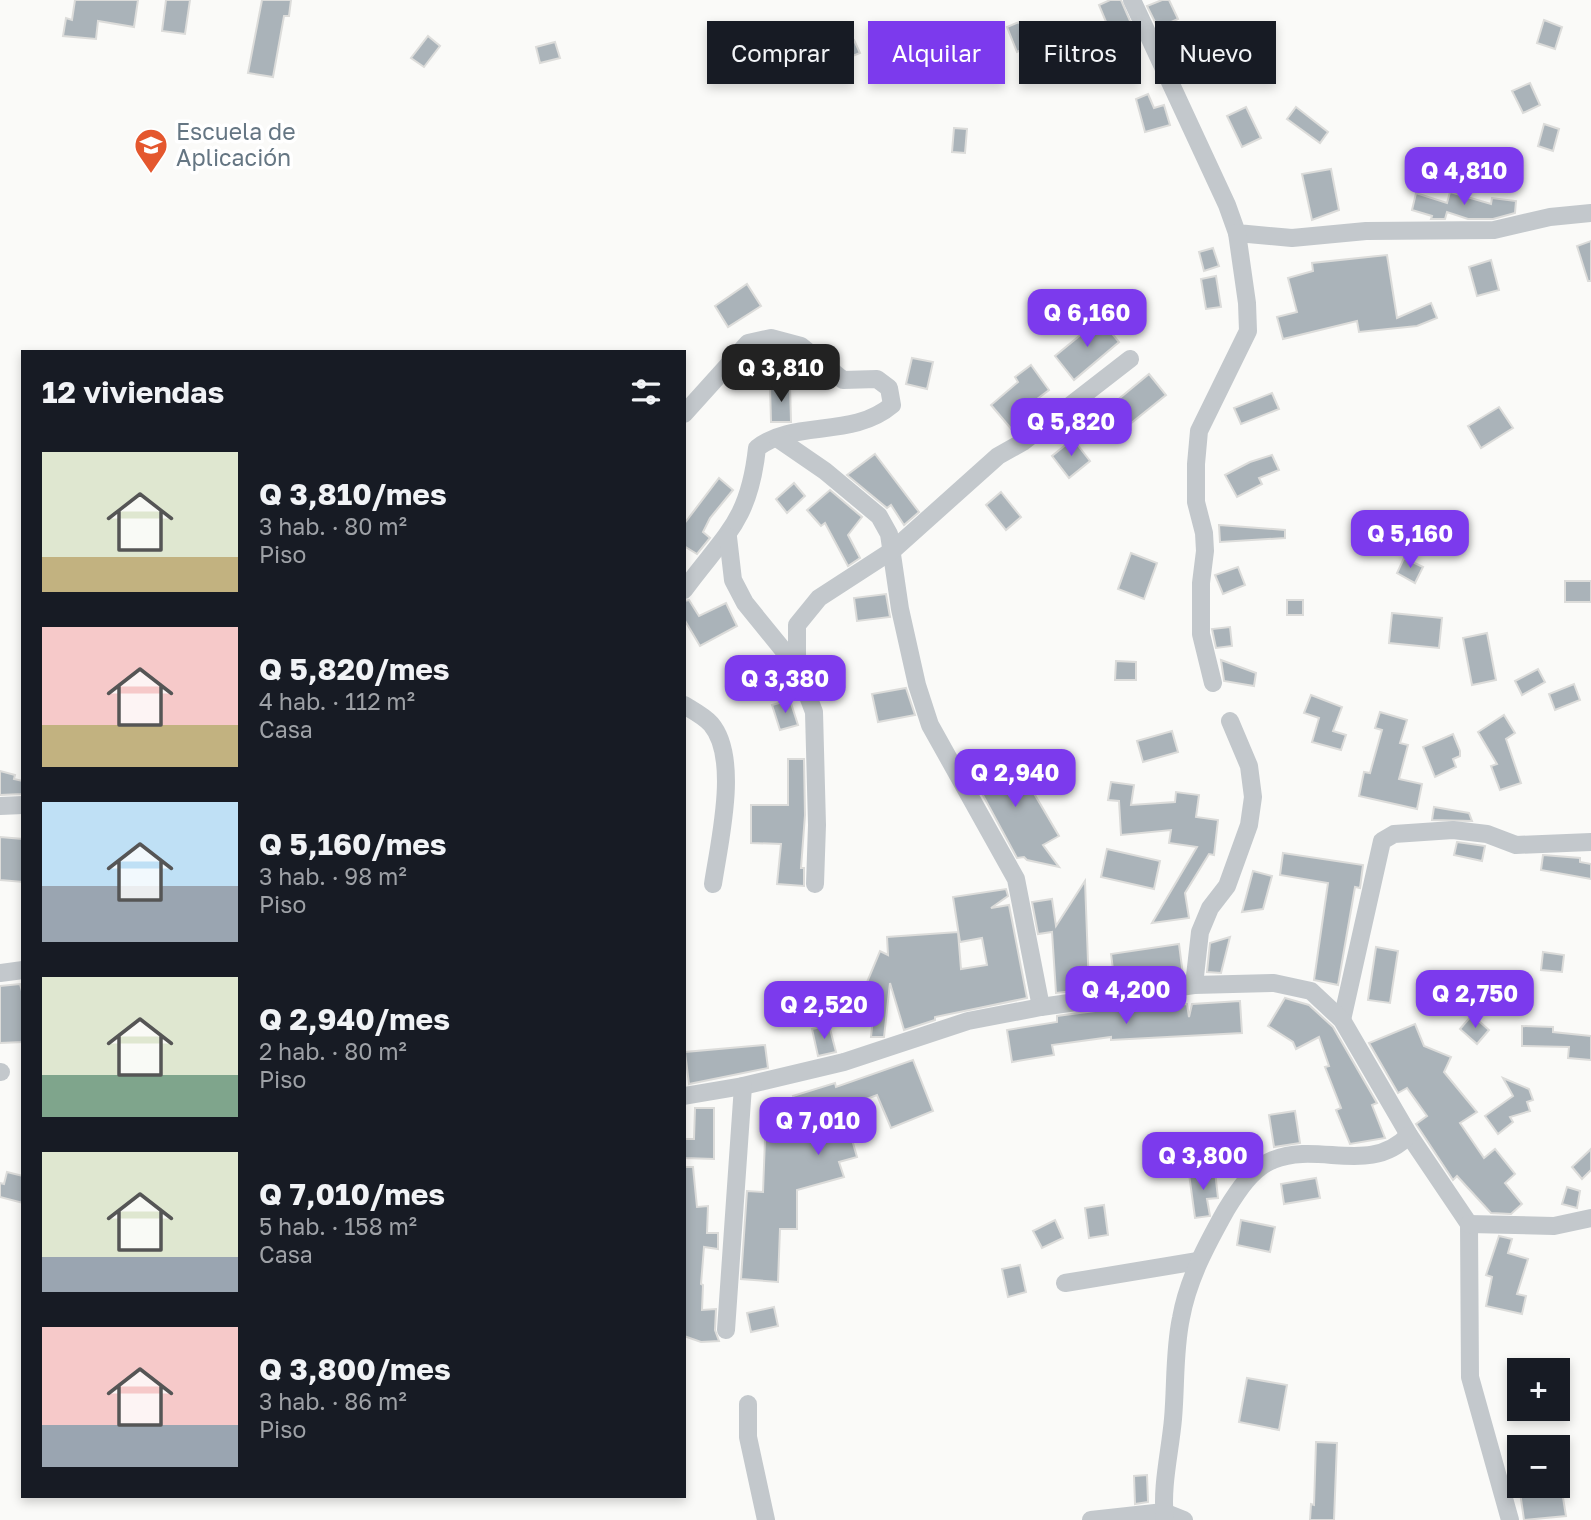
<!DOCTYPE html>
<html lang="es">
<meta charset="utf-8">
<style>
body{margin:0;font-family:"Golos Text",sans-serif;background:#20242c;color:#f1f3f6;height:100vh;display:flex;flex-direction:column;font-size:26px;white-space:nowrap}
*{box-sizing:border-box;margin:0}
p{font-size:23px;color:#9ea1a6}
.icon{flex:none;width:38px;height:38px;fill:none;stroke:currentColor;stroke-width:2;stroke-linecap:round;stroke-linejoin:round}
.map{position:relative;flex:1;overflow:hidden}
.details{position:absolute;left:21px;top:350px;width:665px;height:1148px;display:flex;flex-direction:column;background:#171b24;border-radius:0px;box-shadow:0 4px 10px #0003}
.details>*{flex:none}
.top-card{position:absolute;left:707px;top:21px;width:665px;height:63px;display:flex;gap:14px}
.fabs{position:absolute;left:1507px;top:1358px;display:grid;gap:14px}
.fabs a{display:grid;place-items:center;width:63px;height:63px;border-radius:0px;background:#171b24;box-shadow:0 4px 10px #0003;font-size:35px}
.price{position:absolute;translate:-50% -60px;padding:0 16px;border-radius:14px;background:#7c3aed;color:#fff;font-size:23px;line-height:46px;filter:drop-shadow(0 2px 4px #0008)}
.price::after{content:'';position:absolute;left:50%;top:42px;width:21px;height:16px;margin-left:-10px;background:inherit;clip-path:polygon(0 0,100% 0,50% 100%)}
.price.current{background:#222;color:#fff}
ul{padding:0;list-style:none}
li{display:flex;align-items:center;gap:21px;height:175px;padding:0 21px}
li span{display:grid;place-items:center;flex:none;width:196px;height:140px;border-radius:0px;color:#555}
li>.icon{margin-inline-start:auto}
span .icon{width:84px;height:84px;fill:#fffc;stroke-width:1}
li b{font-size:30px}
h2{display:flex;justify-content:space-between;align-items:center;height:84px;padding:0 21px;font-size:30px}
.pill{padding:0 24px;border-radius:0px;background:#171b24;box-shadow:0 4px 10px #0003;font-size:24px;line-height:63px}
.pill.current{background:#7c3aed;color:#fff}
.map>svg:first-child{display:block}
.building{fill:#aab3b9;stroke:#dcdcda;stroke-width:2}
.lines{fill:none;stroke-linecap:round;stroke-linejoin:round}
.minor{stroke:#c3c8cc;stroke-width:18}
.labels{text-anchor:middle;stroke-width:7;stroke-linejoin:round;paint-order:stroke}
.poi-label{font-size:23px;fill:#657683;stroke:#fff;text-anchor:start}
</style>
<div class="map">
<svg width="1591" height="1520" viewBox="0 0 1591 1520">
<rect width="100%" height="100%" fill="#fafaf8"/>
<g class="building">
<path d="M75,0H138L134,27L98,21L96,39L63,36L66,18L72,20Z"/>
<path d="M166,0H190L185,34L162,31Z"/>
<path d="M262,0H291L289,16H284L273,77L248,73Z"/>
<path d="M1110,0H1121L1137,37L1116,46L1099,5Z"/>
<path d="M1162,0H1169L1178,19L1158,28L1147,6Z"/>
<path d="M1544,20L1562,27L1555,49L1537,43Z"/>
<path d="M1019,22L1030,46L1017,52L1007,27Z"/>
<path d="M428,36L440,46L424,67L411,58Z"/>
<path d="M854,40L860,53L838,62L833,49Z"/>
<path d="M1194,40L1201,69L1179,75L1166,46Z"/>
<path d="M555,42L560,58L540,63L536,47Z"/>
<path d="M1128,56L1136,71L1122,78L1112,60Z"/>
<path d="M1530,83L1540,105L1523,113L1512,91Z"/>
<path d="M1148,94L1154,108L1164,105L1170,125L1145,132L1136,99Z"/>
<path d="M1246,107L1261,138L1242,147L1227,116Z"/>
<path d="M1296,107L1328,132L1320,143L1287,119Z"/>
<path d="M1544,124L1559,129L1553,151L1538,146Z"/>
<path d="M954,128L967,129L965,153L952,152Z"/>
<path d="M1331,169L1339,210L1312,220L1302,174Z"/>
<path d="M1450,192L1491,204L1492,198L1516,201L1515,213L1493,219H1468L1447,212L1445,219H1431L1432,216L1412,210L1416,193L1447,203Z"/>
<path d="M1591,241V281H1588L1577,246Z"/>
<path d="M1213,248L1219,266L1204,271L1199,252Z"/>
<path d="M1387,255L1397,318L1431,303L1437,318L1417,326L1359,332L1357,321L1283,339L1277,317L1297,312L1288,278L1313,271L1312,263Z"/>
<path d="M1491,260L1499,290L1477,296L1469,267Z"/>
<path d="M1216,276L1221,307L1206,309L1201,279Z"/>
<path d="M747,284L761,306L728,327L715,306Z"/>
<path d="M1100,319L1119,342L1074,380L1055,356Z"/>
<path d="M912,358L933,362L927,389L906,384Z"/>
<path d="M1031,365L1049,390L1024,409L1030,417L1013,431L991,405L1018,382L1015,377Z"/>
<path d="M1149,374L1166,395L1125,428L1109,407Z"/>
<path d="M790,385L791,422H771L770,386Z"/>
<path d="M1272,393L1279,409L1241,424L1234,408Z"/>
<path d="M1499,407L1513,428L1481,448L1468,426Z"/>
<path d="M1073,439L1090,461L1069,478L1052,456Z"/>
<path d="M875,454L919,512L904,525L891,505L887,508L847,475Z"/>
<path d="M1272,455L1279,470L1259,478L1262,484L1237,497L1225,475L1250,462Z"/>
<path d="M719,478L733,490L710,518L703,532L710,538L697,554L684,546V524Z"/>
<path d="M794,483L805,496L787,513L776,499Z"/>
<path d="M830,490L862,517L848,535L860,558L848,566L825,523L821,526L807,510Z"/>
<path d="M1001,492L1021,517L1006,530L986,505Z"/>
<path d="M1219,525L1285,530V538L1220,542Z"/>
<path d="M1131,553L1157,563L1144,599L1118,589Z"/>
<path d="M1404,558L1423,567L1415,583L1397,573Z"/>
<path d="M1238,567L1245,585L1223,594L1215,575Z"/>
<rect x="1565" y="581" width="26" height="21"/>
<path d="M886,594L890,617L857,621L854,598Z"/>
<path d="M689,600L699,616L726,603L737,626L700,646L684,619V601Z"/>
<rect x="1287" y="600" width="16" height="15"/>
<path d="M1392,613L1442,618L1439,648L1389,643Z"/>
<path d="M1230,627L1232,646L1216,648L1212,629Z"/>
<path d="M1487,633L1496,680L1472,685L1463,638Z"/>
<path d="M1221,660L1256,673L1254,686L1224,681Z"/>
<path d="M1116,661L1136,662V680H1115Z"/>
<path d="M1538,669L1545,682L1522,695L1515,681Z"/>
<path d="M1574,684L1580,700L1555,710L1549,694Z"/>
<path d="M906,688L915,715L878,722L872,694Z"/>
<path d="M1311,695L1342,707L1333,731L1346,735L1341,750L1312,742L1319,718L1304,713Z"/>
<path d="M790,700L798,725L780,730L772,705Z"/>
<path d="M1380,712L1407,720L1400,743L1408,745L1399,779L1422,784L1417,809L1359,796L1364,772L1370,773L1382,730L1375,728Z"/>
<path d="M1504,715L1515,733L1506,739L1521,783L1500,790L1491,766L1497,764L1478,732Z"/>
<path d="M1172,731L1178,752L1143,762L1137,741Z"/>
<path d="M1453,734L1460,751V756L1453,759L1456,767L1435,777L1423,747Z"/>
<path d="M986,751L998,771L1015,761L1059,836L1043,845L1059,867L1027,860L1024,857L1017,858L966,764Z"/>
<path d="M788,759H804L805,815L801,868H804V886L777,884L781,844L751,843V805H788Z"/>
<path d="M0,771L15,775L14,779L23,781V794L0,795Z"/>
<path d="M1111,782L1134,785L1131,805L1175,802L1176,792L1199,795L1196,817L1218,820L1214,855L1209,854L1185,893L1189,918L1152,923L1197,847L1169,843L1171,830L1121,835L1119,801L1108,800Z"/>
<path d="M1434,807L1469,813L1472,821L1432,820Z"/>
<path d="M0,837L23,839V882L0,880Z"/>
<path d="M1457,842L1485,846L1482,861L1454,855Z"/>
<path d="M1107,849L1160,861L1154,889L1101,877Z"/>
<path d="M1283,853L1363,865L1360,888L1355,887L1338,985L1314,980L1328,883L1280,875Z"/>
<path d="M1543,855L1580,858V862L1591,864V879L1541,870Z"/>
<path d="M1253,871L1272,876L1263,909L1242,912Z"/>
<path d="M1085,881L1089,989L1056,993L1052,932L1038,934L1032,902L1052,899L1056,926Z"/>
<path d="M1006,889L1008,896L991,908L1009,905L1027,998L935,1017V1020L904,1030L890,983L884,1037H871L873,1018L865,1019V987L880,951L888,955L887,937L958,932L961,969L987,965L982,938L960,942L953,897Z"/>
<path d="M1230,937L1221,973L1207,972L1210,943Z"/>
<path d="M1179,944L1183,975L1115,985L1111,954Z"/>
<path d="M1376,947L1398,951L1390,1003L1368,1000Z"/>
<path d="M1543,952L1564,955L1562,972L1541,970Z"/>
<path d="M20,984L23,995V1042L0,1043V986Z"/>
<path d="M1285,998L1309,1005L1333,1027L1377,1103L1372,1105L1385,1138L1350,1144L1336,1110L1341,1108L1325,1067L1329,1066L1319,1037L1296,1049L1293,1042L1268,1026Z"/>
<path d="M1240,1001L1242,1033L1111,1040V1037L1052,1045L1054,1055L1012,1062L1007,1030L1057,1022V1016L1118,1008L1187,1004L1189,1017L1192,1004Z"/>
<path d="M1472,1015L1489,1030L1477,1044L1460,1029Z"/>
<path d="M1415,1024L1424,1046L1451,1057L1444,1072L1477,1112L1460,1123L1484,1158L1495,1149L1515,1174L1505,1183L1522,1204L1511,1214L1491,1213L1457,1176L1453,1180L1416,1124L1427,1116L1407,1088L1398,1093L1369,1043Z"/>
<path d="M829,1025L836,1052L818,1056L812,1029Z"/>
<path d="M1522,1026L1553,1027V1032L1591,1036V1060L1568,1058L1569,1047L1522,1046Z"/>
<path d="M765,1045L768,1068L689,1084L685,1052Z"/>
<path d="M913,1060L933,1111L891,1128L877,1095L843,1108L857,1157L839,1162L844,1177L797,1190V1229H780L778,1282L741,1279L747,1191L763,1192L765,1139L807,1141L793,1096L835,1083L836,1087Z"/>
<path d="M1503,1078L1529,1089L1533,1100L1527,1102L1530,1111L1510,1117L1513,1122L1498,1134L1485,1116L1513,1096Z"/>
<path d="M695,1108H714V1159L684,1158V1139H694Z"/>
<path d="M1295,1111L1300,1143L1274,1147L1269,1115Z"/>
<path d="M1591,1149V1170L1582,1179L1572,1167Z"/>
<path d="M684,1167H693L697,1207L708,1206L707,1233H718V1249L704,1247L701,1284L703,1285L702,1310L716,1309L715,1330L719,1341L701,1342L684,1336Z"/>
<path d="M1215,1171L1218,1198L1207,1199L1210,1216L1195,1218L1189,1174Z"/>
<path d="M7,1172L23,1176V1203L0,1197V1183L4,1184Z"/>
<path d="M1316,1178L1320,1198L1284,1204L1281,1184Z"/>
<path d="M1567,1187L1580,1191L1577,1208L1562,1204Z"/>
<path d="M1104,1205L1108,1235L1089,1238L1085,1208Z"/>
<path d="M1055,1220L1063,1238L1042,1248L1033,1231Z"/>
<path d="M1241,1220L1275,1227L1270,1252L1237,1245Z"/>
<path d="M1499,1236L1512,1239L1508,1253L1528,1259L1517,1294L1526,1296L1522,1314L1486,1306L1492,1277L1486,1275Z"/>
<path d="M1020,1265L1026,1292L1008,1297L1002,1269Z"/>
<path d="M774,1307L778,1326L751,1332L747,1313Z"/>
<path d="M1247,1378L1287,1385L1279,1430L1239,1422Z"/>
<path d="M1316,1442L1337,1443L1334,1520H1310L1311,1504L1314,1505Z"/>
<path d="M1147,1475L1148,1502L1135,1504L1134,1476Z"/>
<path d="M1561,1485L1566,1516L1524,1520L1520,1492Z"/>
</g>
<g class="lines">
<g class="minor">
<path d="M1132,0L1227,205L1237,233L1292,238L1366,231L1494,230L1550,217L1591,213"/>
<path d="M684,414L748,343L771,338L801,346L843,380L877,379L889,388L892,405C852,439 794,419 757,448C749,522 725,534 684,590"/>
<path d="M777,438L825,471L879,516L889,534L900,609L917,685L930,725L1016,879L1041,1007"/>
<path d="M728,537L733,580L745,603L797,667"/>
<path d="M1213,683L1201,634V583L1205,551L1204,533L1196,502V464L1199,431L1248,331L1247,303L1237,233"/>
<path d="M684,705C692,710 704,716 711,724C740,758 719,843 713,884"/>
<path d="M0,806L23,805"/>
<path d="M815,884L817,825L814,712L797,667V625L819,598L893,550L998,456L1023,442L1130,359"/>
<path d="M0,973L23,970"/>
<path d="M1194,985L1200,932L1210,908L1227,886L1249,825L1253,797L1249,766L1230,721"/>
<path d="M1342,1020L1382,841L1394,834L1453,830L1487,834L1516,845L1591,842"/>
<path d="M0,1072H1"/>
<path d="M684,1096L743,1086L844,1062L968,1021L1041,1007L1194,985L1274,983L1311,991L1342,1020L1409,1135L1469,1224L1470,1377L1510,1520"/>
<path d="M1469,1224L1554,1226L1591,1218"/>
<path d="M1065,1283L1198,1261"/>
<path d="M726,1330L743,1086"/>
<path d="M748,1404V1437L766,1520"/>
<path d="M1091,1520L1164,1512L1184,1520"/>
<path d="M1165,1520C1161,1486 1170,1453 1173,1419C1176,1385 1174,1351 1181,1318C1188,1279 1207,1244 1226,1210C1237,1192 1252,1168 1273,1160C1319,1141 1370,1176 1409,1135"/>
</g>
</g>
<defs>
<symbol id="school-pin" viewBox="-11 -11 22 30"><path d="M0 17L-7.5 6A9.5 9.5 0 1 1 7.5 6Z" fill="#e4572e" stroke="#fff"/><path d="M0-5L7-2L0 1L-7-2ZM-4 1L0 2.5L4 1V4Q0 6-4 4Z" fill="#fff"/></symbol>
</defs>
<g fill-rule="evenodd">
<use href="#school-pin" x="132" y="126" width="38" height="52"/>
</g>
<g class="labels">
<g class="poi-label">
<text x="176" y="140">Escuela de<tspan x="176" dy="26">Aplicación</tspan></text>
</g>
</g>
</svg>
<div class="fabs">
<a>+</a>
<a>−</a>
</div>
<b class="price" style="left:1464px;top:207px">Q 4,810</b>
<b class="price" style="left:1087px;top:349px">Q 6,160</b>
<b class="price current" style="left:781px;top:404px">Q 3,810</b>
<b class="price" style="left:1071px;top:458px">Q 5,820</b>
<b class="price" style="left:1410px;top:570px">Q 5,160</b>
<b class="price" style="left:785px;top:715px">Q 3,380</b>
<b class="price" style="left:1015px;top:809px">Q 2,940</b>
<b class="price" style="left:1126px;top:1026px">Q 4,200</b>
<b class="price" style="left:1475px;top:1030px">Q 2,750</b>
<b class="price" style="left:824px;top:1041px">Q 2,520</b>
<b class="price" style="left:818px;top:1157px">Q 7,010</b>
<b class="price" style="left:1203px;top:1192px">Q 3,800</b>
<div class="top-card">
<a class="pill">Comprar</a>
<a class="pill current">Alquilar</a>
<a class="pill">Filtros</a>
<a class="pill">Nuevo</a>
</div>
<section class="details">
<h2>12 viviendas<svg class="icon" aria-label="filters" viewBox="0 0 24 24"><path d="M4 7h16M4 17h16"/><circle cx="9" cy="7" r="2"/><circle cx="15" cy="17" r="2"/></svg></h2>
<ul>
<li><span style="background:linear-gradient(#dfe7d0 75%,#c2b280 0)"><svg class="icon" aria-label="home" viewBox="0 0 24 24"><path d="M3 11l9-7 9 7M6 9v11h12V9"/></svg></span><div><b>Q 3,810/mes</b><p>3 hab. · 80 m²</p><p>Piso</p></div></li>
<li><span style="background:linear-gradient(#f6c9c9 70%,#c2b280 0)"><svg class="icon" aria-label="home" viewBox="0 0 24 24"><path d="M3 11l9-7 9 7M6 9v11h12V9"/></svg></span><div><b>Q 5,820/mes</b><p>4 hab. · 112 m²</p><p>Casa</p></div></li>
<li><span style="background:linear-gradient(#bfe0f5 60%,#9aa5b1 0)"><svg class="icon" aria-label="home" viewBox="0 0 24 24"><path d="M3 11l9-7 9 7M6 9v11h12V9"/></svg></span><div><b>Q 5,160/mes</b><p>3 hab. · 98 m²</p><p>Piso</p></div></li>
<li><span style="background:linear-gradient(#dfe7d0 70%,#7fa58c 0)"><svg class="icon" aria-label="home" viewBox="0 0 24 24"><path d="M3 11l9-7 9 7M6 9v11h12V9"/></svg></span><div><b>Q 2,940/mes</b><p>2 hab. · 80 m²</p><p>Piso</p></div></li>
<li><span style="background:linear-gradient(#dfe7d0 75%,#9aa5b1 0)"><svg class="icon" aria-label="home" viewBox="0 0 24 24"><path d="M3 11l9-7 9 7M6 9v11h12V9"/></svg></span><div><b>Q 7,010/mes</b><p>5 hab. · 158 m²</p><p>Casa</p></div></li>
<li><span style="background:linear-gradient(#f6c9c9 70%,#9aa5b1 0)"><svg class="icon" aria-label="home" viewBox="0 0 24 24"><path d="M3 11l9-7 9 7M6 9v11h12V9"/></svg></span><div><b>Q 3,800/mes</b><p>3 hab. · 86 m²</p><p>Piso</p></div></li>
</ul>
</section>
</div>
